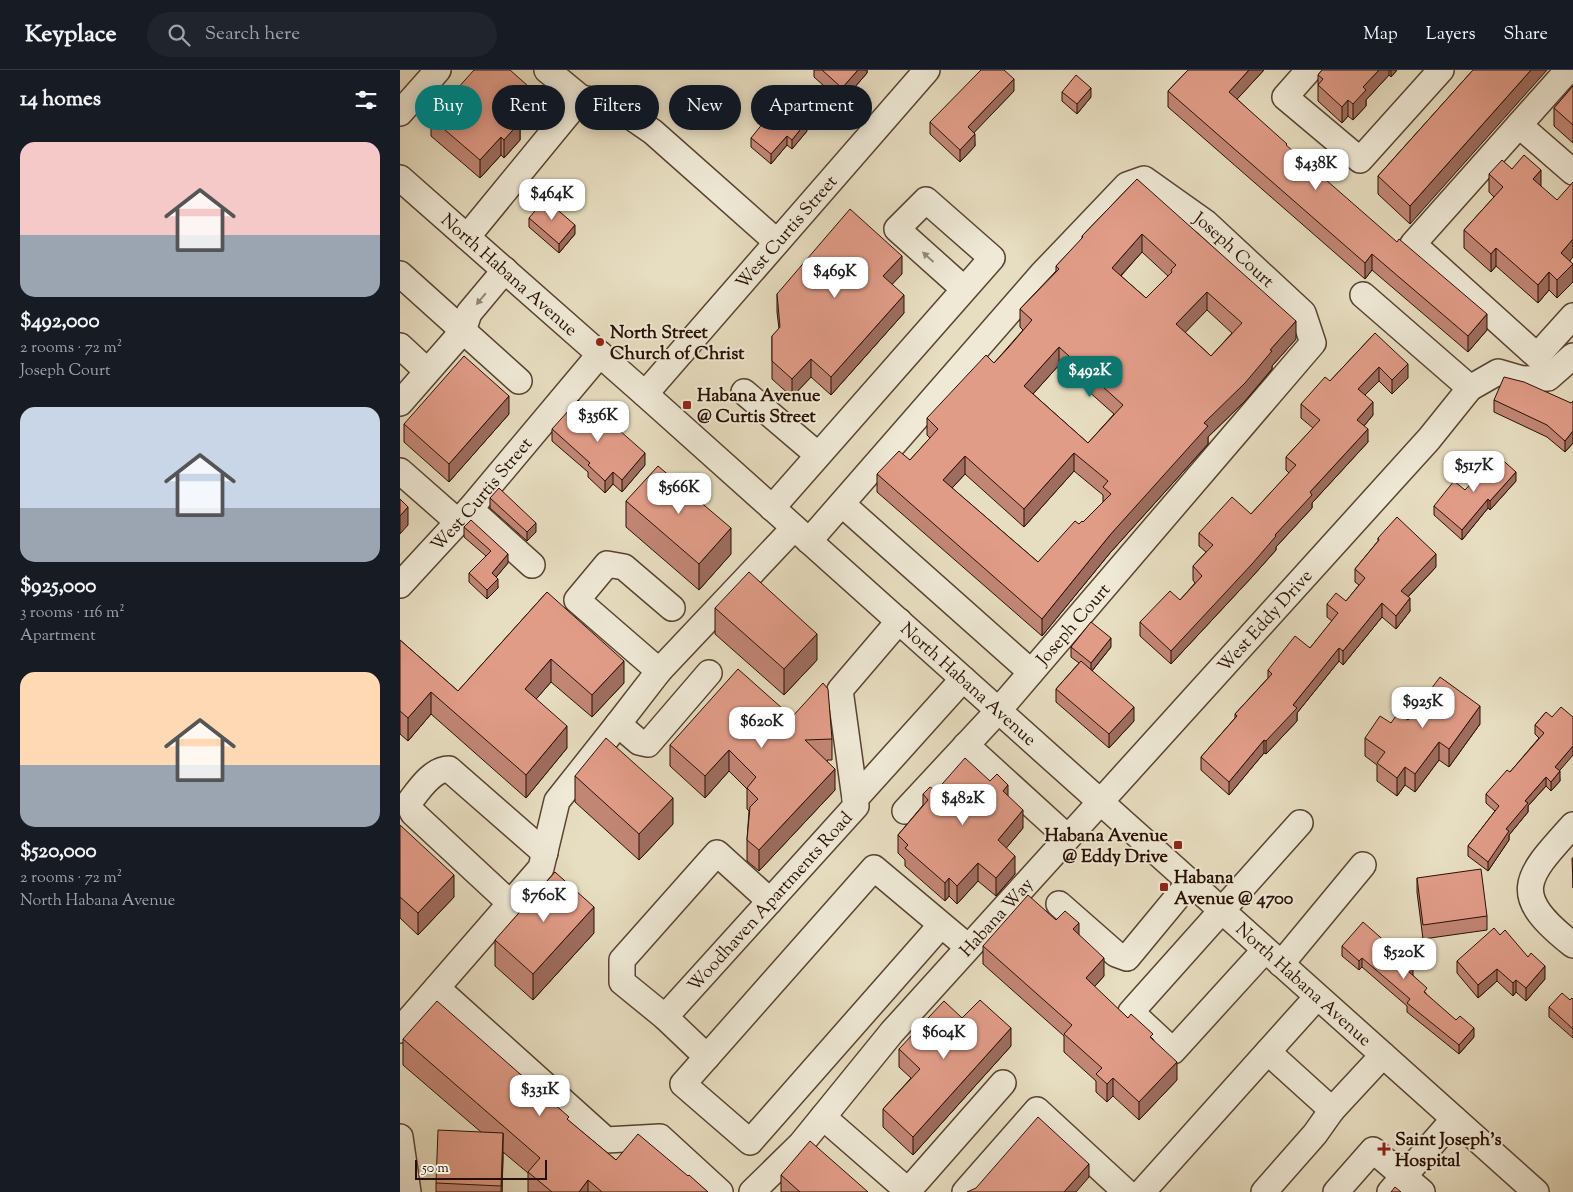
<!DOCTYPE html>
<meta charset="utf-8">
<style>
body{margin:0;font-family:"Sorts Mill Goudy",serif;background:#20242c;color:#f1f3f6;height:100vh;display:flex;flex-direction:column;font-size:19px;white-space:nowrap}
*{box-sizing:border-box;margin:0}
p{font-size:16px;color:#9ea1a6}
.icon{flex:none;width:28px;height:28px;fill:none;stroke:currentColor;stroke-width:2;stroke-linecap:round;stroke-linejoin:round}
.map{position:relative;flex:1;overflow:hidden}
.side{display:flex;flex-direction:column;background:#171b24;width:400px}
.side>*{flex:none}
.banner{position:absolute;left:15px;top:15px;width:475px;height:45px;display:flex;gap:10px}
.scale{position:absolute;left:15px;bottom:12px;width:132px;box-sizing:border-box;padding-left:5px;border:2px solid #291003;border-top:0;font-size:14px;line-height:18px;white-space:nowrap;color:#291003;-webkit-text-stroke:4px #efe9d6;paint-order:stroke}
.price{position:absolute;translate:-50% -42px;padding:0 11px;border-radius:10px;background:#fff;color:#222;font-size:16px;line-height:32px;filter:drop-shadow(0 1px 2px #0008)}
.price::after{content:'';position:absolute;left:50%;top:30px;width:15px;height:11px;margin-left:-8px;background:inherit;clip-path:polygon(0 0,100% 0,50% 100%)}
.price.active{background:#0f766e;color:#fff}
ul{padding:0;list-style:none}
li{display:grid;align-content:center;gap:10px;height:265px;padding:0 20px}
li span{display:grid;place-items:center;height:155px;border-radius:15px;color:#555}
li>.icon{margin-inline-start:auto}
span .icon{width:90px;height:90px;fill:#fffc;stroke-width:1}
li b{font-size:21px}
h2{display:flex;justify-content:space-between;align-items:center;height:60px;padding:0 20px;font-size:21px}
.chip{padding:0 18px;border-radius:22px;background:#171b24;box-shadow:0 2px 12px #0003;font-size:18px;line-height:45px}
.chip.active{background:#0f766e;color:#fff}
header{display:flex;align-items:center;gap:30px;box-sizing:border-box;height:70px;padding:0 25px;background:#171b24;border-bottom:1px solid #363941}
header strong{font-size:24px}
nav{display:flex;gap:28px;margin-inline-start:auto;font-size:18px}
.search{width:350px;height:45px;background:#20242c;display:flex;align-items:center;gap:12px;box-sizing:border-box;padding:0 18px;border-radius:28px;color:#9ea1a6;font-size:19px}
main{display:flex;flex:1;min-height:0}
.map>svg:first-child{display:block}
.lines{fill:none;stroke-linecap:round;stroke-linejoin:round}
.minor-casing{stroke:#584332;stroke-width:28}
.minor{stroke:#efe9d6;stroke-width:25}
.wall{fill:#c28675;stroke:#291003;fill-rule:evenodd}
.shaded-wall{fill:#9e6d5f;stroke:#291003}
.building{fill:#e19c88;stroke:#291003;fill-rule:evenodd}
.oneway{fill:#968777}
.poi-dot{fill:#8f2418;stroke:#efe9d6;stroke-width:2}
.labels{text-anchor:middle;stroke-width:4;stroke-linejoin:round;paint-order:stroke}
.street-label{font-size:18px;fill:#291003;stroke:#efe9d6}
.poi-label{font-size:18px;font-weight:bold;fill:#291003;stroke:#efe9d6;text-anchor:start}
</style>
<header>
<strong>Keyplace</strong>
<div class="search"><svg class="icon" aria-label="search" viewBox="0 0 24 24"><circle cx="10" cy="10" r="6"/><path d="M15 15l6 6"/></svg>Search here</div>
<nav><a>Map</a><a>Layers</a><a>Share</a></nav>
</header>
<main>
<section class="side">
<h2>14 homes<svg class="icon" aria-label="filters" viewBox="0 0 24 24"><path d="M4 7h16M4 17h16"/><circle cx="9" cy="7" r="2"/><circle cx="15" cy="17" r="2"/></svg></h2>
<ul>
<li><span style="background:linear-gradient(#f6c9c9 60%,#9aa5b1 0)"><svg class="icon" aria-label="home" viewBox="0 0 24 24"><path d="M3 11l9-7 9 7M6 9v11h12V9"/></svg></span><div><b>$492,000</b><p>2 rooms · 72 m²</p><p>Joseph Court</p></div></li>
<li><span style="background:linear-gradient(#c9d6e8 65%,#9aa5b1 0)"><svg class="icon" aria-label="home" viewBox="0 0 24 24"><path d="M3 11l9-7 9 7M6 9v11h12V9"/></svg></span><div><b>$925,000</b><p>3 rooms · 116 m²</p><p>Apartment</p></div></li>
<li><span style="background:linear-gradient(#ffd9b3 60%,#9aa5b1 0)"><svg class="icon" aria-label="home" viewBox="0 0 24 24"><path d="M3 11l9-7 9 7M6 9v11h12V9"/></svg></span><div><b>$520,000</b><p>2 rooms · 72 m²</p><p>North Habana Avenue</p></div></li>
</ul>
</section>
<div class="map">
<svg width="1173" height="1122" viewBox="0 0 1173 1122">
<rect width="100%" height="100%" fill="#e7ddc0"/>
<filter id="stains"><feTurbulence type="fractalNoise" baseFrequency=".004" numOctaves="4"/><feColorMatrix values="0 0 0 0 .2 0 0 0 0 .09 0 0 0 0 .02 0 0 0 .5 -.17"/></filter>
<radialGradient id="worn" r=".72"><stop offset=".6" stop-color="#630" stop-opacity="0"/><stop offset="1" stop-color="#630" stop-opacity=".3"/></radialGradient>
<g class="lines">
<defs>
<g id="minor">
<path d="M909,0L885,27L960,90L1041,0"/>
<path d="M1168,0L1013,174L1137,286L1173,246"/>
<path d="M181,28L211,33L253,62L377,172"/>
<path d="M0,43L38,0"/>
<path d="M1119,55L1173,102"/>
<path id="s1" d="M0,108L245,324L1136,1122"/>
<path d="M67,167L181,28L147,0"/>
<path d="M0,204L119,311"/>
<path d="M963,225L1070,318"/>
<path d="M0,276L27,301"/>
<path d="M344,322L418,385"/>
<path id="s2" d="M245,324L527,0"/>
<path d="M0,333L63,261L69,243L105,200"/>
<path d="M0,401L58,452"/>
<path d="M442,434L631,602"/>
<path d="M372,438L592,188L526,130L497,159L564,219"/>
<path d="M70,439L132,495"/>
<path id="s3" d="M409,471L642,204L727,115L744,109L806,153L903,243L913,273L598,641L505,741"/>
<path id="s4" d="M0,515L70,439L200,284"/>
<path d="M259,601L177,530L207,494L224,497L272,538"/>
<path d="M218,654L239,672L248,674L309,603"/>
<path d="M566,675L667,767"/>
<path d="M455,729L563,609"/>
<path d="M1173,755C1125,808 1108,824 1173,875"/>
<path d="M110,833L13,743L9,734L11,730C20,718 33,699 49,699L145,783"/>
<path d="M659,834L716,884L727,888L789,813"/>
<path d="M541,855L350,1072L283,1014L474,798L568,877"/>
<path d="M865,880L773,981L731,942L900,753"/>
<path d="M881,894L963,795"/>
<path d="M37,918L206,1070L260,1067L320,1122"/>
<path id="s5" d="M265,947L456,736L440,620L499,551"/>
<path d="M0,960L141,798L157,731L218,654L259,601L394,458"/>
<path d="M868,982L932,1040L983,985"/>
<path d="M307,987L265,947L222,912V890L317,783L370,831"/>
<path d="M423,1047L508,1121L603,1013"/>
<path d="M0,1067L8,1122"/>
<path id="s6" d="M352,1122L401,1074L492,962L1029,369L1070,318L1098,302L1122,309L1148,308L1173,286"/>
<path d="M565,1122L637,1040L726,1122"/>
<path d="M742,1122L917,927"/>
<path d="M864,1122L915,1064L932,1040"/>
<path d="M936,1122L973,1080L1022,1122"/>
<path d="M990,1122L1054,1049"/>
</g>
</defs>
<use href="#minor" class="minor-casing"/>
<use href="#minor" class="minor"/>
</g>
<g class="wall">
<path d="M414,0H467V3L442,32L414,7Z"/>
<path d="M788,0H864L837,29L887,77L1087,260L1068,282L972,200L965,209L768,37V21Z"/>
<path d="M922,0H997L991,7L989,5L966,30V36L953,50L948,46L942,53L918,31V5Z"/>
<path d="M1073,0L1010,154L978,124V106Z"/>
<path d="M1173,16V73L1154,56V38Z"/>
<path d="M614,21L574,62L575,76L560,92L530,64V52Z"/>
<path d="M662,22L691,27L677,44L662,31Z"/>
<path d="M137,42L120,60V70L104,88L101,85L80,108L31,66V48Z"/>
<path d="M407,61L392,79L387,75L371,94L351,77V68Z"/>
<path d="M1112,99L1141,116L1170,191L1173,212L1157,228L1149,220L1138,233L1096,196L1091,202L1064,178V160L1094,127L1089,122V104Z"/>
<path d="M737,109L896,269L872,296V299L845,331L808,367V374L710,483L642,566L477,422V404L510,390L530,368L527,365V348L594,293L623,260L620,257V239L656,201V196L682,169V166ZM742,182L768,206L746,228L721,206ZM807,240L832,263L811,286L785,262ZM659,295L714,344L688,373L633,324ZM674,401L703,425V433L683,452L679,454L638,492L552,418L565,404L624,457Z"/>
<path d="M129,148L175,164L159,183L129,157Z"/>
<path d="M502,204L492,214L504,243L431,325L411,307L392,327L372,309V266L379,259L377,242V224Z"/>
<path d="M975,263L1008,308L992,324L979,311L965,325L973,345L964,356L968,372L912,433V438L876,477V480L852,507L771,594L740,566V552L780,530L795,513L793,510V496L806,482L799,476V463L851,444L889,403L886,400V387L913,358L901,348V334L930,311Z"/>
<path d="M1094,330L1171,333L1173,331V373L1165,382L1147,367L1094,342Z"/>
<path d="M109,344L49,412L4,372V354Z"/>
<path d="M152,359L245,395L222,422L213,414L205,423L188,407V402L152,371Z"/>
<path d="M1116,411L1090,440L1088,438L1062,470L1034,445V436Z"/>
<path d="M90,428L136,462L127,471L90,438Z"/>
<path d="M226,431L331,484L299,520L226,457Z"/>
<path d="M64,457L108,493L96,507L98,518L87,529L69,512V503L86,486L64,467Z"/>
<path d="M978,468L1036,497L1008,527L1010,541L996,559L982,547L943,595L939,591L897,643V651L866,684L864,683L829,725L801,700V687L835,648V644L868,608V600L910,578L932,551L927,547V534L946,531L959,515L955,512V499L978,471Z"/>
<path d="M147,522L224,613L192,647L151,612L136,629L167,678L126,728L31,644L8,671L0,664V570L58,621Z"/>
<path d="M315,538L417,590L384,625L315,564Z"/>
<path d="M671,577H711L692,601L734,651L709,678L656,632V619L679,593L671,587Z"/>
<path d="M1146,642L1159,701L1160,711L1151,721L1146,716L1128,736V742L1109,765V770L1088,801L1068,786V776L1095,741L1086,733V724L1110,702L1139,668L1135,664V655Z"/>
<path d="M392,647L432,669V690H427L435,720L359,801L347,791V770L349,741L347,739V719L329,701L305,728L270,696V675Z"/>
<path d="M1008,650L1080,654L1049,697L1039,690L1015,722L1005,715L997,726L977,711V695L965,686V668L991,653Z"/>
<path d="M175,706L273,754L239,790L175,732Z"/>
<path d="M536,721L608,726L623,758L606,778L615,804L596,826L578,811L557,834L549,826L545,831L505,796V790L498,783V765L523,735V724Z"/>
<path d="M0,755L54,827L18,865L0,848Z"/>
<path d="M1017,808L1087,846V860L1023,869L1017,822Z"/>
<path d="M656,850L679,865L704,906L694,917L728,948L753,969L777,1010L739,1050L713,1026L707,1032L696,1022V1011L664,982V966L583,894V876Z"/>
<path d="M194,863L133,930L95,896V870Z"/>
<path d="M1100,865L1145,909L1126,931L1116,922L1113,926L1097,911L1078,928L1057,903V891Z"/>
<path d="M942,876L1013,905L1027,925L1074,967L1059,984L1007,942V936L962,897L959,900L942,886Z"/>
<path d="M1173,929V968L1149,947V937Z"/>
<path d="M562,948L611,976L513,1085L483,1057V1039L511,1008L499,997V979Z"/>
<path d="M3,969L169,1051L216,1090L288,1106L308,1122H128V1103L103,1082L102,1122H36V1113L81,1062L3,995Z"/>
<path d="M381,1105L468,1122H381Z"/>
</g>
<g class="shaded-wall">
<path d="M458,0H467V3L442,32V18Z"/>
<path d="M849,0H864L829,38V22Z"/>
<path d="M979,0H989V5L966,30V36L953,50V34L963,17Z"/>
<path d="M991,0H997L991,7Z"/>
<path d="M1131,0H1147L1010,154V136Z"/>
<path d="M614,9V21L568,69V57Z"/>
<path d="M691,18V27L677,44V34Z"/>
<path d="M137,24V42L120,60V70L104,88V70L116,48Z"/>
<path d="M948,30V46L942,53V37Z"/>
<path d="M407,51V61L392,79V70Z"/>
<path d="M575,64V76L560,92V80Z"/>
<path d="M387,66V75L371,94V84Z"/>
<path d="M101,67V85L80,108V90Z"/>
<path d="M1141,100V118L1133,109Z"/>
<path d="M175,155V164L159,183V174Z"/>
<path d="M742,164V182L712,215V198Z"/>
<path d="M1173,169V187L1161,201V183Z"/>
<path d="M1096,178V196L1091,202V184Z"/>
<path d="M972,184V200L965,209V193Z"/>
<path d="M502,186V204L483,224V206Z"/>
<path d="M1173,194V212L1157,228V210Z"/>
<path d="M1149,202V220L1138,233V215Z"/>
<path d="M807,222V240L776,272V254Z"/>
<path d="M504,225V243L431,325V307Z"/>
<path d="M1087,244V260L1068,282V266Z"/>
<path d="M896,251V269L872,296V299L845,331L808,367V374L710,483L642,566V549L710,465L804,353Z"/>
<path d="M659,277V295L624,334V316Z"/>
<path d="M411,289V307L392,327V309Z"/>
<path d="M1008,294V308L992,324V310Z"/>
<path d="M979,297V311L958,332V319Z"/>
<path d="M109,326V344L49,412V394Z"/>
<path d="M973,332V345L957,364V350Z"/>
<path d="M968,359V372L912,433V438L876,477V480L852,507L771,594V581L875,465L910,422Z"/>
<path d="M1173,361V373L1165,382V371Z"/>
<path d="M245,383V395L222,422V410Z"/>
<path d="M674,383V401L624,457V439Z"/>
<path d="M565,386V404L543,428V410Z"/>
<path d="M213,402V414L205,423V411Z"/>
<path d="M1116,402V411L1090,440V431Z"/>
<path d="M1088,429V438L1062,470V460Z"/>
<path d="M8,437V455L0,464V446Z"/>
<path d="M136,453V462L127,471V462Z"/>
<path d="M331,458V484L299,520V494Z"/>
<path d="M108,484V493L92,512V503Z"/>
<path d="M1036,484V497L1001,534V521Z"/>
<path d="M98,509V518L87,529V520Z"/>
<path d="M1010,528V541L996,559V546Z"/>
<path d="M982,533V547L943,595V581Z"/>
<path d="M417,564V590L384,625V599Z"/>
<path d="M711,568V577L691,602V593Z"/>
<path d="M939,578V591L897,643V651L866,684V671L893,635Z"/>
<path d="M151,589V612L125,642V619Z"/>
<path d="M224,591V613L192,647V625Z"/>
<path d="M31,622V644L8,671V648Z"/>
<path d="M1080,636V654L1049,697V679Z"/>
<path d="M734,637V651L709,678V664Z"/>
<path d="M167,656V678L126,728V705Z"/>
<path d="M864,670V683L829,725V712Z"/>
<path d="M1039,672V690L1015,722V704Z"/>
<path d="M1173,676V685L1155,706V697Z"/>
<path d="M329,680V701L305,728V706Z"/>
<path d="M1005,697V715L997,726V708Z"/>
<path d="M435,699V720L359,801V780Z"/>
<path d="M1160,701V711L1151,721V712Z"/>
<path d="M1146,707V716L1128,736V742L1109,765V770L1088,801V792L1106,759L1125,731Z"/>
<path d="M608,715V733L603,721Z"/>
<path d="M273,728V754L239,790V764Z"/>
<path d="M623,740V758L598,788V770Z"/>
<path d="M615,786V804L596,826V808Z"/>
<path d="M578,793V811L557,834V816Z"/>
<path d="M54,805V827L18,865V843Z"/>
<path d="M549,808V826L545,831V813Z"/>
<path d="M194,837V863L133,930V904Z"/>
<path d="M679,853V871L673,859Z"/>
<path d="M704,888V906L686,926V908Z"/>
<path d="M962,888V897L959,900V891Z"/>
<path d="M1013,896V905L1008,911V901Z"/>
<path d="M1145,896V909L1126,931V918Z"/>
<path d="M1097,899V911L1078,928V915Z"/>
<path d="M1116,910V922L1113,926V913Z"/>
<path d="M611,958V976L513,1085V1067Z"/>
<path d="M1074,958V967L1059,984V975Z"/>
<path d="M777,992V1010L739,1050V1032Z"/>
<path d="M713,1008V1026L707,1032V1014Z"/>
<path d="M103,1063V1089L102,1122H101Z"/>
<path d="M689,1094V1107L676,1122H664Z"/>
<path d="M188,1110V1122H179Z"/>
</g>
<g class="building">
<path d="M74,0H110L137,24L116,48L120,52L104,70L101,67L80,90L31,48Z"/>
<path d="M422,0H458L442,18Z"/>
<path d="M581,0H604L614,9L568,57L575,64L560,80L530,52Z"/>
<path d="M788,0H849L829,22L887,74L886,75L997,172L999,169L1087,244L1068,266L972,184L965,193L768,21Z"/>
<path d="M922,0H979L963,17L966,20L953,34L948,30L942,37L918,15L923,9L918,5Z"/>
<path d="M1073,0H1131L1010,136L978,106Z"/>
<path d="M676,5L691,18L677,34L662,22Z"/>
<path d="M1173,16V55L1154,38Z"/>
<path d="M381,31L407,51L392,70L387,66L371,84L351,68Z"/>
<path d="M1124,85L1141,100L1133,109L1157,130L1173,112V169L1161,183L1173,194L1157,210L1149,202L1138,215L1096,178L1091,184L1064,160L1103,117L1089,104L1102,90L1112,99Z"/>
<path d="M737,109L896,251L870,280L872,281L845,313L804,353L808,356L710,465L642,549L477,404L499,381L510,390L538,359L527,348L586,285L594,293L608,278L632,250L620,239L659,199L656,196L683,167L682,166ZM742,164L776,195L771,200L772,202L746,228L712,198ZM807,222L842,253L811,286L776,254ZM659,277L723,335L688,373L624,316ZM674,383L708,411L703,417L711,424L683,452L682,451L679,454L675,451L638,492L543,410L565,386L624,439Z"/>
<path d="M145,129L175,155L159,174L129,148Z"/>
<path d="M450,139L502,186L483,206L504,225L431,307L411,289L392,309L372,291V266L380,257L377,224Z"/>
<path d="M975,263L1008,294L992,310L979,297L958,319L973,332L957,350L968,359L910,422L912,425L875,465L876,466L852,494L771,581L740,552L770,521L780,530L802,506L793,496L813,475L799,463L832,427L851,444L896,395L886,387L920,350L901,334L925,307L930,311Z"/>
<path d="M64,286L109,326L49,394L4,354Z"/>
<path d="M1104,307L1124,312L1171,333L1173,331V361L1165,371L1147,355L1094,330Z"/>
<path d="M178,330L216,363L219,360L245,383L222,410L213,402L205,411L188,395L190,393L152,359Z"/>
<path d="M1097,385L1116,402L1090,431L1088,429L1062,460L1034,436L1054,411L1065,420Z"/>
<path d="M258,396L331,458L299,494L226,431Z"/>
<path d="M99,418L136,453L127,462L90,428Z"/>
<path d="M0,429L8,437L0,446Z"/>
<path d="M997,447L1036,484L1001,521L1010,528L996,546L982,533L943,581L939,578L893,635L897,638L866,671L864,670L829,712L801,687L837,646L835,644L872,604L868,600L895,566L910,578L938,543L927,534L936,523L946,531L965,508L955,499L979,470L978,468Z"/>
<path d="M71,450L108,484L92,503L98,509L87,520L69,503L91,481L64,457Z"/>
<path d="M349,502L417,564L384,599L315,538Z"/>
<path d="M147,522L224,591L192,625L151,589L125,619L167,656L126,705L31,622L8,648L0,641V570L58,621Z"/>
<path d="M691,552L711,568L691,593L671,577Z"/>
<path d="M681,591L734,637L709,664L656,619Z"/>
<path d="M338,599L392,647L423,613L428,619L432,669L405,670L435,699L359,780L347,770L350,737L358,729L347,718L356,707L329,680L305,706L270,675Z"/>
<path d="M1040,607L1080,636L1049,679L1039,672L1015,704L1005,697L997,708L977,693L985,682L965,668L980,646L991,653L998,643L1008,650Z"/>
<path d="M1161,637L1173,647V676L1155,697L1160,701L1151,712L1146,707L1125,731L1128,733L1106,759L1109,761L1088,792L1068,776L1099,736L1086,724L1107,700L1110,702L1144,663L1135,655L1146,642L1152,647Z"/>
<path d="M206,668L273,728L239,764L175,706Z"/>
<path d="M565,688L590,711L597,704L608,715L603,721L623,740L598,770L615,786L596,808L578,793L557,816L549,808L545,813L505,778L508,775L498,765L528,730L523,724L530,717L536,721Z"/>
<path d="M0,755L54,805L18,843L0,827Z"/>
<path d="M1172,788H1173V818Z"/>
<path d="M1081,799L1087,846L1023,855L1017,808Z"/>
<path d="M155,802L194,837L133,904L95,870Z"/>
<path d="M628,825L656,850L665,841L679,853L673,859L704,888L686,908L728,948L731,944L753,964L750,967L777,992L739,1032L713,1008L707,1014L696,1004L702,998L664,964L672,955L583,876Z"/>
<path d="M963,852L1013,896L1008,901L1027,918L1024,922L1056,950L1060,946L1074,958L1059,975L1007,933L1010,929L962,888L959,891L942,876Z"/>
<path d="M1094,858L1100,865L1105,860L1128,887L1131,883L1145,896L1126,918L1116,910L1113,913L1097,899L1078,915L1057,891Z"/>
<path d="M1162,923L1170,930L1172,928L1173,929V959L1149,937Z"/>
<path d="M580,930L611,958L513,1067L483,1039L520,999L499,979L544,931L562,948Z"/>
<path d="M37,931L169,1047L167,1049L216,1090L238,1064L288,1106L289,1105L308,1122H202L188,1110L179,1122H152L128,1102L140,1088L3,969Z"/>
<path d="M638,1047L689,1094L664,1122H567L576,1118Z"/>
<path d="M38,1060L103,1063L101,1116L36,1113Z"/>
<path d="M410,1071L468,1122H400L381,1105Z"/>
<path d="M995,1117L1001,1122H991Z"/>
</g>
<defs><path id="oneway-solid" d="M-6-.8H1V-3.2L6.5 0L1 3.2V.8H-6Z" transform="scale(1.25)"/></defs>
<g class="oneway">
<use href="#oneway-solid" transform="translate(528 187) rotate(-138)"/>
<use href="#oneway-solid" transform="translate(81 229) rotate(130)"/>
</g>
<g class="poi-dot">
<circle cx="200" cy="272" r="5"/>
<rect x="282" y="330" width="10" height="10" rx="2.5"/>
<rect x="773" y="770" width="10" height="10" rx="2.5"/>
<rect x="759" y="812" width="10" height="10" rx="2.5"/>
<path d="M981.5 1071.5h5v5h5v5h-5v5h-5v-5h-5v-5h5z"/>
</g>
<g class="labels">
<g class="street-label">
<text dy="6" stroke="none"><textPath href="#s2" startOffset="215">West Curtis Street</textPath></text>
<text dy="6" stroke="none"><textPath href="#s3" startOffset="610">Joseph Court</textPath></text>
<text dy="6" stroke="none"><textPath href="#s1" startOffset="146">North Habana Avenue</textPath></text>
<text dy="6" stroke="none"><textPath href="#s4" startOffset="122">West Curtis Street</textPath></text>
<text dy="6" stroke="none"><textPath href="#s6" startOffset="768">West Eddy Drive</textPath></text>
<text transform="translate(673 554) rotate(-49)" y="6">Joseph Court</text>
<text dy="6" stroke="none"><textPath href="#s1" startOffset="761">North Habana Avenue</textPath></text>
<text dy="6" stroke="none"><textPath href="#s5" startOffset="156">Woodhaven Apartments Road</textPath></text>
<text dy="6" stroke="none"><textPath href="#s6" startOffset="368">Habana Way</textPath></text>
<text dy="6" stroke="none"><textPath href="#s1" startOffset="1211">North Habana Avenue</textPath></text>
</g>
<g class="poi-label">
<text x="210" y="268">North Street<tspan x="210" dy="21">Church of Christ</tspan></text>
<text x="297" y="331">Habana Avenue<tspan x="297" dy="21">@ Curtis Street</tspan></text>
<text x="768" y="771" text-anchor="end">Habana Avenue<tspan x="768" dy="21">@ Eddy Drive</tspan></text>
<text x="774" y="813">Habana<tspan x="774" dy="21">Avenue @ 4700</tspan></text>
<text x="995" y="1075">Saint Joseph's<tspan x="995" dy="21">Hospital</tspan></text>
</g>
</g>
<rect width="100%" height="100%" filter="url(#stains)"/>
<rect width="100%" height="100%" fill="url(#worn)"/>
</svg>
<div class="scale">50 m</div>
<b class="price" style="left:916px;top:121px">$438K</b>
<b class="price" style="left:152px;top:151px">$464K</b>
<b class="price" style="left:435px;top:229px">$469K</b>
<b class="price active" style="left:690px;top:328px">$492K</b>
<b class="price" style="left:198px;top:373px">$356K</b>
<b class="price" style="left:1074px;top:423px">$517K</b>
<b class="price" style="left:279px;top:445px">$566K</b>
<b class="price" style="left:1023px;top:659px">$925K</b>
<b class="price" style="left:362px;top:679px">$620K</b>
<b class="price" style="left:563px;top:756px">$482K</b>
<b class="price" style="left:144px;top:853px">$760K</b>
<b class="price" style="left:1004px;top:910px">$520K</b>
<b class="price" style="left:544px;top:990px">$604K</b>
<b class="price" style="left:140px;top:1047px">$331K</b>
<div class="banner">
<a class="chip active">Buy</a>
<a class="chip">Rent</a>
<a class="chip">Filters</a>
<a class="chip">New</a>
<a class="chip">Apartment</a>
</div>
</div>
</main>
